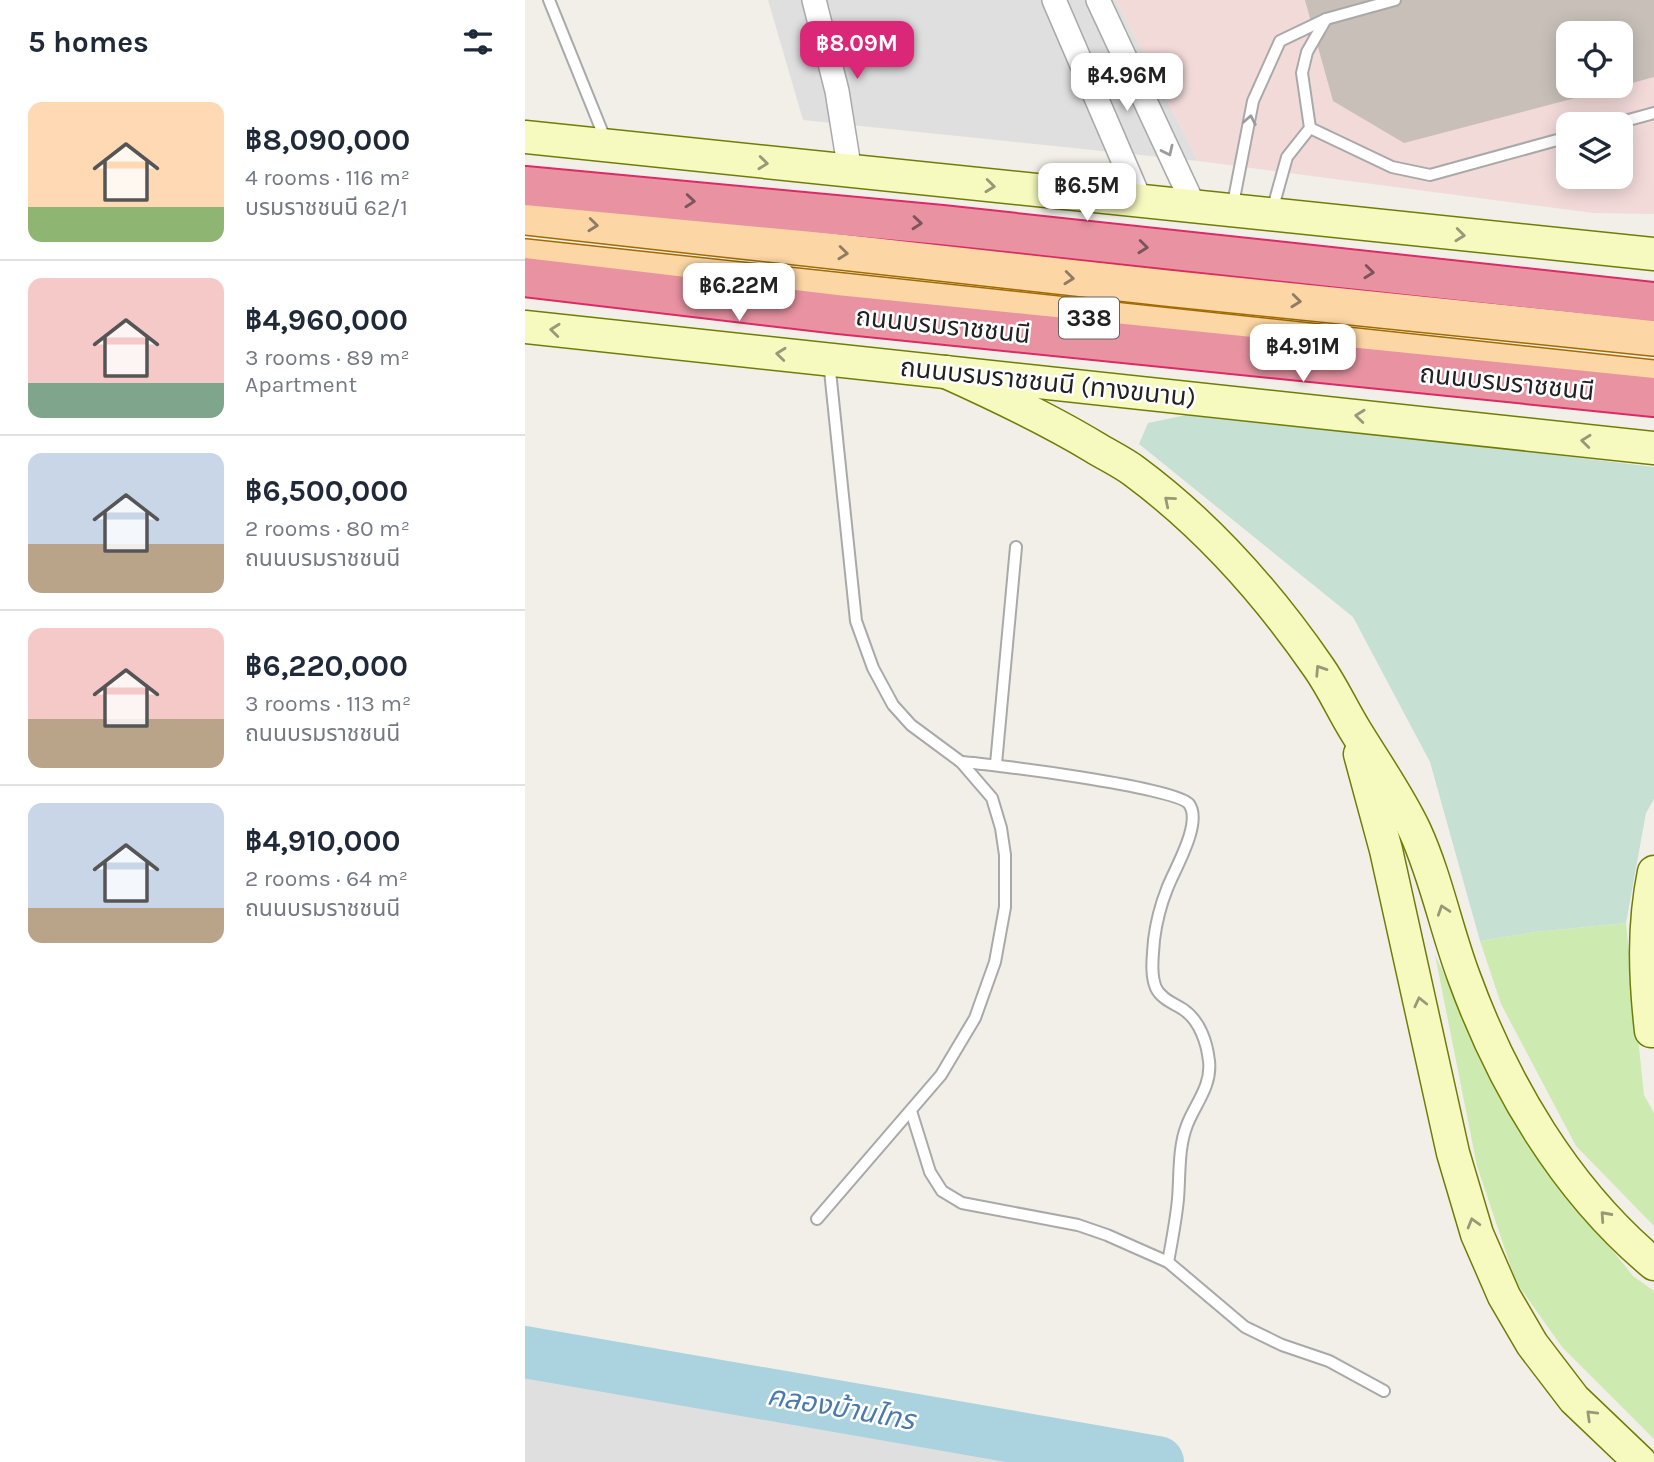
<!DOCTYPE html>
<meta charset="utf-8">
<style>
body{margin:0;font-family:Karla,"Noto Sans Thai",sans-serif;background:#f2f2f3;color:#1f2937;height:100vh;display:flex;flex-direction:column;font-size:26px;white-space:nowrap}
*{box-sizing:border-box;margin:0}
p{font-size:23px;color:#747a83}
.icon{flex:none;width:38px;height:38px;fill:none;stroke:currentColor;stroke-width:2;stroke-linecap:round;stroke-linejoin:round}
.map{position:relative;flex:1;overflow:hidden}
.details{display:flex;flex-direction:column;background:#fff;width:525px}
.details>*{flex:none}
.controls{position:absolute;left:1031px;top:21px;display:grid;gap:14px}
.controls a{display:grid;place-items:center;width:77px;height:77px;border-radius:14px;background:#fff;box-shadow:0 4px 18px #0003;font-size:35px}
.price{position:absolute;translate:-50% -60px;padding:0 16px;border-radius:14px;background:#fff;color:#222;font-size:23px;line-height:46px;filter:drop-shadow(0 2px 4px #0008)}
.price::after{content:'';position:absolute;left:50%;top:42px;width:21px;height:16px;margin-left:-10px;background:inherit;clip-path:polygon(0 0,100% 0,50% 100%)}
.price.on{background:#db2777;color:#fff}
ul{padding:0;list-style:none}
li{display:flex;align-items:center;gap:21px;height:175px;padding:0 28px}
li+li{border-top:2px solid #e0e1e3}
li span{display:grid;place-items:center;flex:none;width:196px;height:140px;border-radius:14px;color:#555}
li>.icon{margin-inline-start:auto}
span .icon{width:84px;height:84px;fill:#fffc;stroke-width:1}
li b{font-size:30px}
h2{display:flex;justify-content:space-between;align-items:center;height:84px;padding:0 28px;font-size:30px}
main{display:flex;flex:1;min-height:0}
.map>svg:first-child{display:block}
.residential{fill:#e0dfdf}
.commercial{fill:#f2dad9;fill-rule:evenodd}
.grass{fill:#cdebb0}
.wetland{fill:#c6e0d4}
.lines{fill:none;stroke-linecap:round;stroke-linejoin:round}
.river{stroke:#aad3df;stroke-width:52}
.building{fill:#c7bfb8}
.lane-casing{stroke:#a9a9a9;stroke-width:14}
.street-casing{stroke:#a9a9a9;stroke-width:26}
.secondary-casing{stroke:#707d05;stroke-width:35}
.primary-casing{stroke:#a06b00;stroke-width:38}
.highway-casing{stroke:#dc2a67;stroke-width:42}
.lane{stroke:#fff;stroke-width:10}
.street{stroke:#fff;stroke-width:23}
.secondary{stroke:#f7fabf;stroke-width:32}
.primary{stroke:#fcd6a4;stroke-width:35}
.highway{stroke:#e892a2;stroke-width:38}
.oneway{stroke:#9c9c9c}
.oneway2{stroke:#979978}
.oneway3{stroke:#7b545c}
.oneway4{stroke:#8f7c63}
.labels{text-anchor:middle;stroke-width:5;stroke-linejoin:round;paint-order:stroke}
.shield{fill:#fff;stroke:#646464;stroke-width:2}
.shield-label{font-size:24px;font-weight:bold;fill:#222}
.street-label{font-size:26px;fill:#222;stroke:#fff}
.water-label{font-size:28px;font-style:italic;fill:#4a7aab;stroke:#fff}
</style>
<main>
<section class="details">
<h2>5 homes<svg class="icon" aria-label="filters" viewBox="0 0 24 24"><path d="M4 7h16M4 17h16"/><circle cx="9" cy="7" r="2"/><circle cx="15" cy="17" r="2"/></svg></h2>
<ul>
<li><span style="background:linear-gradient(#ffd9b3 75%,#8fb573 0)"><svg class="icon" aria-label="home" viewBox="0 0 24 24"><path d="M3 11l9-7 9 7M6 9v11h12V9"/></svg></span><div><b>฿8,090,000</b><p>4 rooms · 116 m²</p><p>บรมราชชนนี 62/1</p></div></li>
<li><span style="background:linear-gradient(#f6c9c9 75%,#7fa58c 0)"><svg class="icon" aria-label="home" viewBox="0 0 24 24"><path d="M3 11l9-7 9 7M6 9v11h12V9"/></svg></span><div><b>฿4,960,000</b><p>3 rooms · 89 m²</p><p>Apartment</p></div></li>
<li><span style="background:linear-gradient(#c9d6e8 65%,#b9a48a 0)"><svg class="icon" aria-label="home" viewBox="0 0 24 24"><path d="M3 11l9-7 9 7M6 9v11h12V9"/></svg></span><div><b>฿6,500,000</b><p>2 rooms · 80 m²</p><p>ถนนบรมราชชนนี</p></div></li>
<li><span style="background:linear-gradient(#f6c9c9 65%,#b9a48a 0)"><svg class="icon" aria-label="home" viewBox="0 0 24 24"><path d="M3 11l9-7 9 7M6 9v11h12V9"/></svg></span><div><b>฿6,220,000</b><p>3 rooms · 113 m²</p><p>ถนนบรมราชชนนี</p></div></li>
<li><span style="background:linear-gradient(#c9d6e8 75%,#b9a48a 0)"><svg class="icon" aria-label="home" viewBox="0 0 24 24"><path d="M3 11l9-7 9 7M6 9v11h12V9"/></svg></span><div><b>฿4,910,000</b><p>2 rooms · 64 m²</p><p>ถนนบรมราชชนนี</p></div></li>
</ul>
</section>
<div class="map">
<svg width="1129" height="1462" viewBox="0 0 1129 1462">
<rect width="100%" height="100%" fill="#f2efe9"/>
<g class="residential">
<path d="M243,0H591L673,161L278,120Z"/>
<path d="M0,1362L229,1402L569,1462H0Z"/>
</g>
<path class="commercial" d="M591,0H1129V214L1068,213L673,161ZM1043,33H1096V86H1043ZM1043,124H1096V177H1043Z"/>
<g class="grass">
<path d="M1101,923L1119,1095L1129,1113V1226L1051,1146L976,1004L955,941L1010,932Z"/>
<path d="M910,955L998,1137L1108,1276L1129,1291V1439L1037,1347L991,1282L952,1166Z"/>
</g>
<path class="wetland" d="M676,412L1129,467V799L1121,813L1101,923L1010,932L955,941L905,762L828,617L614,444L623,423Z"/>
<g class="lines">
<path class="river" d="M0,1352L633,1462"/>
</g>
<path class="building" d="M780,0H1129V77L1096,86V33H1043V86L1092,87L879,143L808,101Z"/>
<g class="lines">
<defs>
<g id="lane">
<path d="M24,0L81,141"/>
<path d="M1089,124L1129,113"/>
<path d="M785,128L867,167L905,175L1043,137"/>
<path d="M707,209L728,101L755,41L801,19L870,0"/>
<path d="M747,211L762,157L785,128L777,73L782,52L801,19"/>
<path d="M436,762C467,764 650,787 664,804C678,823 649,870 642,889C636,904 631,924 629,940C628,955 625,974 631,988C636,999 650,1004 659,1010C675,1021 682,1043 684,1061C687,1086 670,1104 662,1125C653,1148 655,1175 653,1199C651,1220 647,1241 643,1262"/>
<path d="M471,764L491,547"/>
<path d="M386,1111L405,1172L417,1191L437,1203L553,1225L582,1235L643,1262L720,1327L757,1345L804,1361L859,1391"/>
<path d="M292,1219L416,1075L450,1018L470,962L480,907V855L476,828L467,798L436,762L386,725L368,705L348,668L331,621L304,361"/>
</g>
<g id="street">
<path d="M289,0L312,91L325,172"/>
<path d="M529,0L616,202"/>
<path d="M573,0L670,208"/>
</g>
<g id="secondary">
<path d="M0,137L1129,254"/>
<path d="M0,327L1129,448"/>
<path d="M421,372C472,395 521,418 569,447C582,455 597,462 609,471C682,525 743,594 794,668C808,688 817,709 830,730C850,763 873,795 890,831C911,877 921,929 939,977C978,1084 1040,1190 1129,1264"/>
<path d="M835,754L861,850L928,1153L952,1234L979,1296L1007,1344L1049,1399L1115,1462"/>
<path d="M1126,1031C1120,977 1118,926 1129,872"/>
</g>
<g id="primary">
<path d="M0,217L641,288L1129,338"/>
<path d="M0,257L1129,378"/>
</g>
<g id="highway">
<path d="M0,186L417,225L1129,302"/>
<path d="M0,277L312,314L1129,397"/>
</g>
</defs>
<use href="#lane" class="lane-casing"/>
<use href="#street" class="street-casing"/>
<use href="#secondary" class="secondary-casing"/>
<use href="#primary" class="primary-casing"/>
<use href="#highway" class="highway-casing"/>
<use href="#lane" class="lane"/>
<use href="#street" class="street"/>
<use href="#secondary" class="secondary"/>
<use href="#primary" class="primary"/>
<use href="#highway" class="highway"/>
</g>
<defs><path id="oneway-chevron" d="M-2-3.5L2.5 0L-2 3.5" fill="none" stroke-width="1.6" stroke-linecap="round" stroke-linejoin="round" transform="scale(1.75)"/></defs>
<g class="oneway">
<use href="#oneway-chevron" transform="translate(725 120) rotate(-79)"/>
<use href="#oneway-chevron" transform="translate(643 151) rotate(65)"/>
</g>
<g class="oneway2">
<use href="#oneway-chevron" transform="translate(238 163) rotate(6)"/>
<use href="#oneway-chevron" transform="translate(465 186) rotate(6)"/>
<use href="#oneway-chevron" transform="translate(935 235) rotate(6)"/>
<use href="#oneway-chevron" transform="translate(30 330) rotate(-174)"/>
<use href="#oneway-chevron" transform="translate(256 354) rotate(-174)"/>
<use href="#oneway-chevron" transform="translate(835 416) rotate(-174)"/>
<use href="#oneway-chevron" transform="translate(1061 441) rotate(-174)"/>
<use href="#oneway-chevron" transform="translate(644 501) rotate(-140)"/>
<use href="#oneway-chevron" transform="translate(795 670) rotate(-123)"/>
<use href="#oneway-chevron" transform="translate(918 910) rotate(-108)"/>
<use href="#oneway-chevron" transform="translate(895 1002) rotate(-103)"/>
<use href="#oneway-chevron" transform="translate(1080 1216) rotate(-132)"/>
<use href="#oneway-chevron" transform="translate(948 1223) rotate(-106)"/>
<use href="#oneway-chevron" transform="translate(1066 1415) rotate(-136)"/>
</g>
<g class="oneway3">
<use href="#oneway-chevron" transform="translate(165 201) rotate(5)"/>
<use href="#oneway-chevron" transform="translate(392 223) rotate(5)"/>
<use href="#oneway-chevron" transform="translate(618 247) rotate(6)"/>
<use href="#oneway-chevron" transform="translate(844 272) rotate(6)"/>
</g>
<g class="oneway4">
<use href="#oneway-chevron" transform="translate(68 225) rotate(6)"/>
<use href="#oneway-chevron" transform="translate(318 253) rotate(6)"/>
<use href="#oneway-chevron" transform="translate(544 278) rotate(6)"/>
<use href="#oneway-chevron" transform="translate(771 301) rotate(6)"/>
</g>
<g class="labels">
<rect class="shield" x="534" y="297.5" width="60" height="41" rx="5"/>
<g class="shield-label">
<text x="564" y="326">338</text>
</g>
<g class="street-label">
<text transform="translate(418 325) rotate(6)" y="9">ถนนบรมราชชนนี</text>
<text transform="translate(523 382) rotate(6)" y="9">ถนนบรมราชชนนี (ทางขนาน)</text>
<text transform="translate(982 382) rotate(6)" y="9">ถนนบรมราชชนนี</text>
</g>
<g class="water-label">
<text transform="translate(316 1407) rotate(10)" y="10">คลองบ้านไทร</text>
</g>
</g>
</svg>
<div class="controls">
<a><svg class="icon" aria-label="locate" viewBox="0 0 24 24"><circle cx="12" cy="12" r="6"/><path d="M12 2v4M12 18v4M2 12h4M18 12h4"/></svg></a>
<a><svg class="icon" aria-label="layers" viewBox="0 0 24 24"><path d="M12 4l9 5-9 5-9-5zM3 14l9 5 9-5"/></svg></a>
</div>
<b class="price on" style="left:332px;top:81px">฿8.09M</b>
<b class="price" style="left:602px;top:113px">฿4.96M</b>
<b class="price" style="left:562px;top:223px">฿6.5M</b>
<b class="price" style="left:214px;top:323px">฿6.22M</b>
<b class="price" style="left:778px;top:384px">฿4.91M</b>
</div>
</main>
